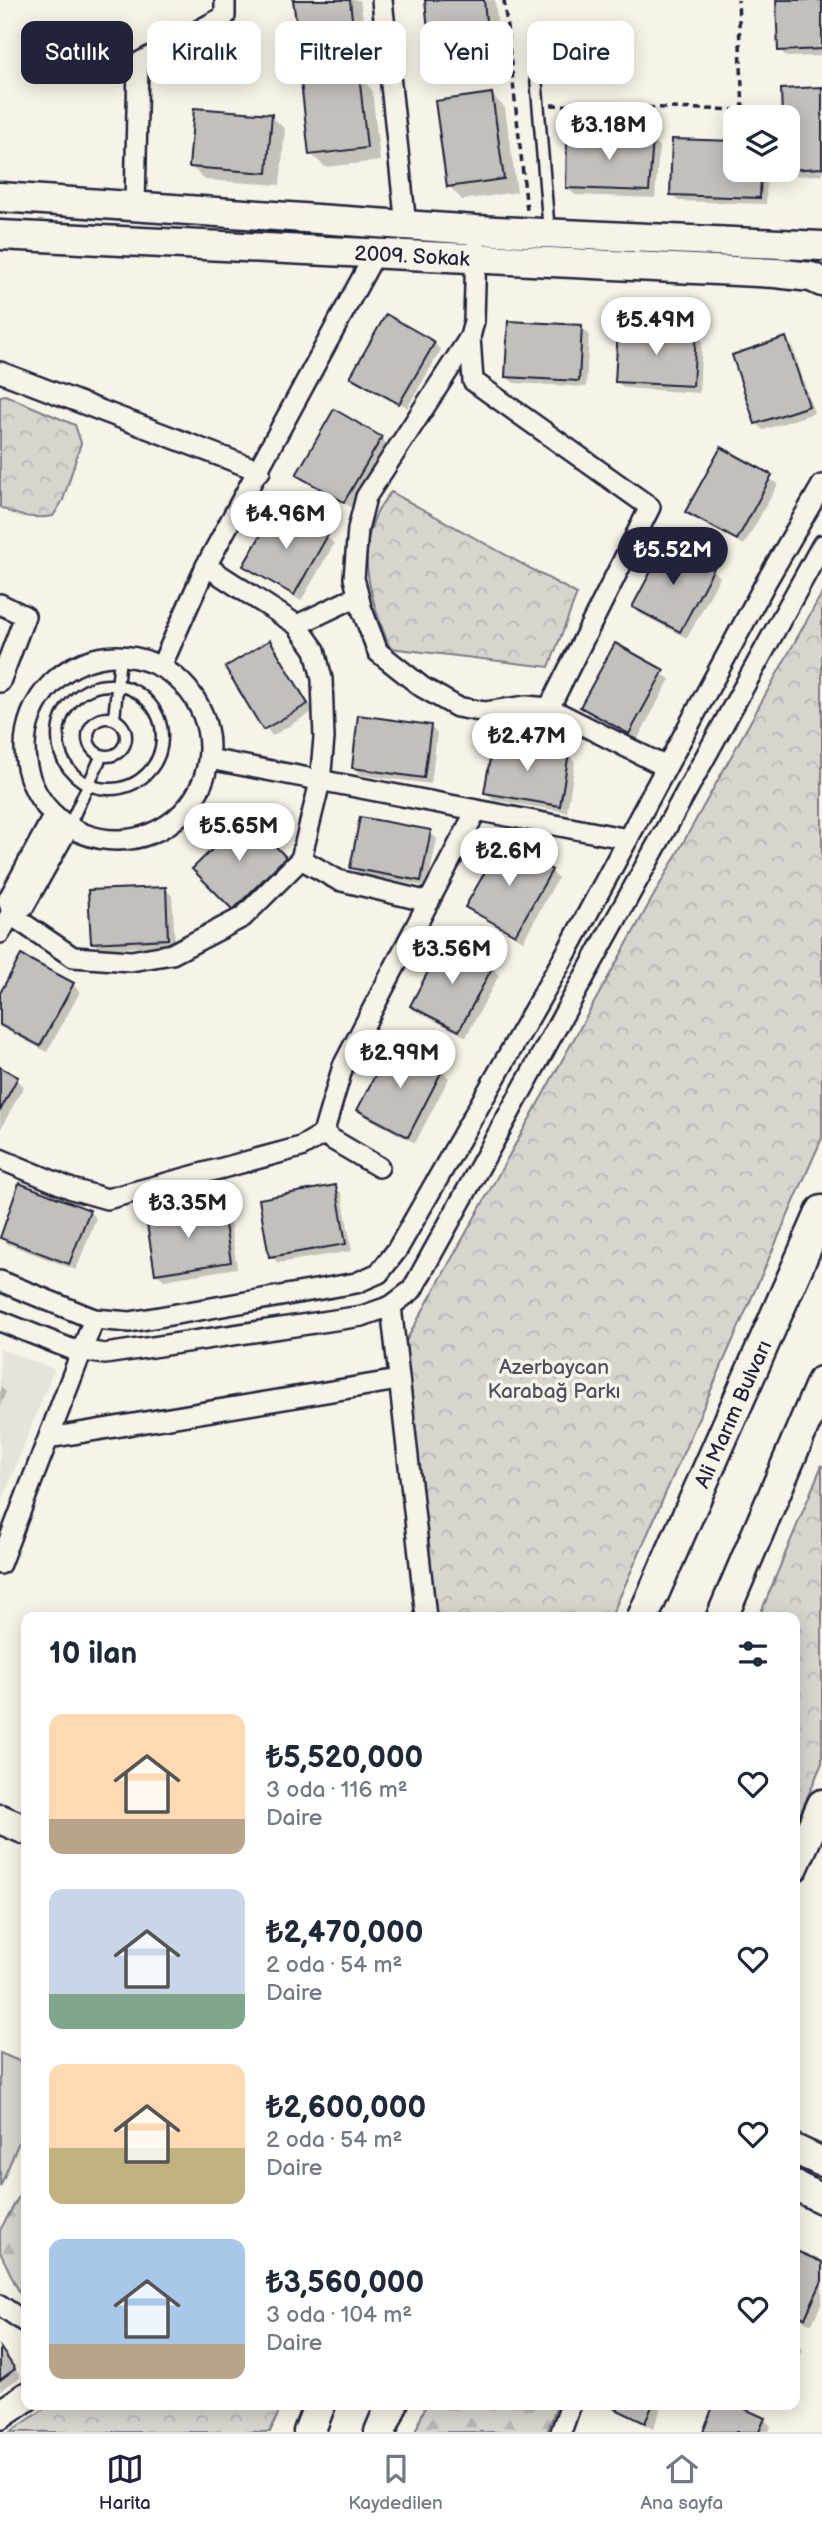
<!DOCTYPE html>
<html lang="tr">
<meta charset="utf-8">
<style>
body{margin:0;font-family:"Balsamiq Sans",sans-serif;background:#f6f6f7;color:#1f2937;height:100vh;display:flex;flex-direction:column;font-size:26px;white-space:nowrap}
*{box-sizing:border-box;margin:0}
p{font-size:23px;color:#747a83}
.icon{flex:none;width:38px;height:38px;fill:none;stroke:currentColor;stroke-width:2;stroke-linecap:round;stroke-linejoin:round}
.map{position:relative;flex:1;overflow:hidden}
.sheet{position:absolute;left:21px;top:1612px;width:779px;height:798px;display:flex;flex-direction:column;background:#fff;border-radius:14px;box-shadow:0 4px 18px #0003}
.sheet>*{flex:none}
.banner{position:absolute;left:21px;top:21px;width:780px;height:63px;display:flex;gap:14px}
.tools{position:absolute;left:723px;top:105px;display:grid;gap:14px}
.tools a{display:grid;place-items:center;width:77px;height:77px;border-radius:14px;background:#fff;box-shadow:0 4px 18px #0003;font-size:35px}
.price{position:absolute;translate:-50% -60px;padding:0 16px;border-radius:24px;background:#fff;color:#222;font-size:23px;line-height:46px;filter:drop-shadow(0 2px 4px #0008)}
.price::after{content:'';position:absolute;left:50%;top:42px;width:21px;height:16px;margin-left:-10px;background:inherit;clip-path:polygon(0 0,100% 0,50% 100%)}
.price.on{background:#22223b;color:#fff}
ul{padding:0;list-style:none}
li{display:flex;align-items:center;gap:21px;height:175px;padding:0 28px}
li span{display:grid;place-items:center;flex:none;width:196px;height:140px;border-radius:14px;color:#555}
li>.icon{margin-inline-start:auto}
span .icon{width:84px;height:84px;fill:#fffc;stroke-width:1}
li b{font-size:30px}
h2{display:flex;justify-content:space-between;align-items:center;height:84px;padding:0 28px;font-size:30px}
.tag{padding:0 24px;border-radius:14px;background:#fff;box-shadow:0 4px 18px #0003;font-size:24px;line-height:63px}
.tag.on{background:#22223b;color:#fff}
.tab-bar{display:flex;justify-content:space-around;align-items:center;height:98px;border-top:2px solid #e0e1e3;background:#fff;font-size:19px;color:#747a83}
.tab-bar a{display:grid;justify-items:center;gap:4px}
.tab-bar .on{color:#22223b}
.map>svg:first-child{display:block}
.built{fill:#e7e3db}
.forest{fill:url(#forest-firs);stroke:#7d7c85;stroke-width:2}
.park{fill:url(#park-crowns);stroke:#7d7c85;stroke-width:2}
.garden{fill:#d8d5cf;stroke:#7d7c85;stroke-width:2}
.shadow{fill:#0003}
.building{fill:#c2bfbd;stroke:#22223b;stroke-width:2}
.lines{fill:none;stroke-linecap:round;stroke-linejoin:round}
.lane-casing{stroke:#22223b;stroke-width:15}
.street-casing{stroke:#22223b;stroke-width:24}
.secondary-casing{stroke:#22223b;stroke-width:33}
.primary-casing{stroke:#22223b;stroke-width:35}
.path{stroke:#22223b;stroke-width:3.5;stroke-dasharray:7 5;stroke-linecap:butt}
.lane{stroke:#f7f3e8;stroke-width:10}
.street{stroke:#f7f3e8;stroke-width:19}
.secondary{stroke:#f7f3e8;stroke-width:28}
.primary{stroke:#f7f3e8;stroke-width:30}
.labels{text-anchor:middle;stroke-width:7;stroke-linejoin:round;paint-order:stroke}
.street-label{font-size:21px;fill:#22223b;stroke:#f7f3e8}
.park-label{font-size:21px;fill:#504f60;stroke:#f7f3e8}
</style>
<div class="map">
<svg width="822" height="2432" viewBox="0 0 822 2432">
<defs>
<pattern id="forest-firs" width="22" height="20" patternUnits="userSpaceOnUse" patternTransform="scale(1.75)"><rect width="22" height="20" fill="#d8d5cf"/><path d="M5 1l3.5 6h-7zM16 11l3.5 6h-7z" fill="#b9b7b3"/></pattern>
<pattern id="park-crowns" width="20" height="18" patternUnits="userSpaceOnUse" patternTransform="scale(1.75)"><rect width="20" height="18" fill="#d8d5cf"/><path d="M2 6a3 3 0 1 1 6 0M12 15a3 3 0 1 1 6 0" fill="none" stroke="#b9b7b3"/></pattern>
</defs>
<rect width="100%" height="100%" fill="#f7f3e8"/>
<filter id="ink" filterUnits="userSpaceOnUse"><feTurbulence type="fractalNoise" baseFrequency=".0143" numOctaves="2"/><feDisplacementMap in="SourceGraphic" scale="14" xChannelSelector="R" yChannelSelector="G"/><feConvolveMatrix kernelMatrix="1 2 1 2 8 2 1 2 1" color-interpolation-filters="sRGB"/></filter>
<g filter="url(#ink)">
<path class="built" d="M0,1349L54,1369L0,1506Z"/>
<g class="forest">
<path d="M26,2184V2306L0,2252V2230Z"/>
<path d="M426,2405V2404L557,2405L547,2432H415Z"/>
</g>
<g class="park">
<path d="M5,395L75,425L81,443L63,500L53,516C34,519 17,517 0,507V396Z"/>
<path d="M391,492L577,594L549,667L390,648C369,596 350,539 391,492Z"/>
<path d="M822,593V1138L611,1617H430L402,1348Z"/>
<path d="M822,1465V1763L795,1826L794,1617H759Z"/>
<path d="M50,2405V2404L282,2405L270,2432H10Z"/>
</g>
<path class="garden" d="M0,2053L26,2064V2125L0,2187Z"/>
<g class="shadow">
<path d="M295,0H360L366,41L313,48L299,34Z"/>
<path d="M427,0H495L502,67L446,72L433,59Z"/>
<path d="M777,0H822V56L787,57L780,50Z"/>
<path d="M359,76L372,90L380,161L325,167L311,154Z"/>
<path d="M822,89V175L794,176L788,170V117H784L783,91Z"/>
<path d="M492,95L505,108L517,192L462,200L449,186Z"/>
<path d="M271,116L285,129L280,185L205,180L191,166Z"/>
<path d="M652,139L659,147L655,198L575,195L568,188Z"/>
<path d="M735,143V170H767L766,204L679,201L672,194Z"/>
<path d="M581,327L589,334L586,387L514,383L506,376Z"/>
<path d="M695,334L702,341L699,393L624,388L617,381Z"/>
<path d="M785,339L792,346L814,413L763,430L756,423Z"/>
<path d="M434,343L441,350L406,410L407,407L352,376Z"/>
<path d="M381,438L388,445L352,508L298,475Z"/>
<path d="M721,450L778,484L744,545L687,511Z"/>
<path d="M327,537L334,544L301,601L245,566Z"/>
<path d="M666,545L713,570L720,577L687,638L641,614L634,607Z"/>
<path d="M270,643L314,711L272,736L227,668Z"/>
<path d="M615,646L670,679L637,740L582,707Z"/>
<path d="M430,726L437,733L431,784L361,775L354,768Z"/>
<path d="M568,755L575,762L567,812L493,800L486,793Z"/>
<path d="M246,819L292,865L241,916L195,869Z"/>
<path d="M430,832L437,839L427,887L359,874L352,867Z"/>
<path d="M551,871L558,878L523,941L467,906Z"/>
<path d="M165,888L172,896L175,945L100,949L93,942Z"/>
<path d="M492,968L499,975L466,1037L420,1013L413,1006Z"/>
<path d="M73,985L80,992L47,1052L0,1027V997Z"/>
<path d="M0,1069L24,1086L0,1130Z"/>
<path d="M442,1071L449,1078L415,1143L366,1117L359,1110Z"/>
<path d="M335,1187L342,1194L352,1251L278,1263L271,1256Z"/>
<path d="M222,1208L229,1215L237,1268L164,1280L156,1273Z"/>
<path d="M89,1211L96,1218L76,1270L8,1244L1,1237Z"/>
<path d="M0,1386L6,1392L0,1406Z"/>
<path d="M794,2251L822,2264V2302L812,2324L794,2316Z"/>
<path d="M794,2342L803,2350L794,2370Z"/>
<path d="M0,2346L21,2377L0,2391Z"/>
<path d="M605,2404H663L653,2429Z"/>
<path d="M764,2419L771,2426L769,2432H705Z"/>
</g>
<g class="building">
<path d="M293,0H350L353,28L298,35Z"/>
<path d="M425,0H484L489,54L431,60Z"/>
<path d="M776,0H822V49L778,51Z"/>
<path d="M359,74L367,148L309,155L301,81Z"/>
<path d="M822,87V168L788,170V117H782L781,89Z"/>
<path d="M492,93L504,179L447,187L435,101Z"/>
<path d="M194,108L272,114L267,173L189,167Z"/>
<path d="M567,133L653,138L649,191L566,188Z"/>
<path d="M672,139L735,141V170H761L760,198L670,195Z"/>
<path d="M386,314L435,342L399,404L350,377Z"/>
<path d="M508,321L582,325L579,381L505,377Z"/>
<path d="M618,328L696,332L693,386L615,382Z"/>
<path d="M786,337L809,406L755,424L732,355Z"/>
<path d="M334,409L382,437L344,502L296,475Z"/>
<path d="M721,447L772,475L737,540L685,512Z"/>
<path d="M277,507L328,535L294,595L243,566Z"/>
<path d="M666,543L714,568L680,632L632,607Z"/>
<path d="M270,640L308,704L263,730L225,667Z"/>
<path d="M615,643L664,670L629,734L580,707Z"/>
<path d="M358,715L431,725L424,778L352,768Z"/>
<path d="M493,741L569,753L560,806L484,793Z"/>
<path d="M246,816L286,857L233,910L192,869Z"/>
<path d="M360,817L431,830L421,881L350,868Z"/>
<path d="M502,842L552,870L515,935L465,907Z"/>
<path d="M166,887L168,939L91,943L88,890Z"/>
<path d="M444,941L493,966L459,1031L410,1006Z"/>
<path d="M21,955L74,983L40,1046L0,1025V993Z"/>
<path d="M392,1043L443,1069L408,1137L357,1110Z"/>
<path d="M0,1067L18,1077L0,1111Z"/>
<path d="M19,1183L90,1210L69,1264L0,1238Z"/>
<path d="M336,1185L346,1244L269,1257L259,1199Z"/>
<path d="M222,1206L231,1262L155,1274L146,1218Z"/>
<path d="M794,2250L822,2262V2281L805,2318L794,2314Z"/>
<path d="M0,2347L15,2369L0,2380Z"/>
<path d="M605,2404H653L645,2423Z"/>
<path d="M714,2404H734L765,2418L759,2432H703Z"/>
</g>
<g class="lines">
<defs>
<g id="lane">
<path d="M536,77L549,232"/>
<circle cx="110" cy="737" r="52"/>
<circle cx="107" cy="737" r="19"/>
<path d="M114,719L120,657"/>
<path d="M69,826L102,755"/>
</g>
<g id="street">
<path d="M382,0L406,226"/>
<path d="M135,206L138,63L225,16V0"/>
<path d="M476,248L474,321L470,337L366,497L358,529L354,578L361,607L378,652L422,687L457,707L485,712L526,706L549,708L666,767"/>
<path d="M470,337L473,381L650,507L549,708"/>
<path d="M0,372L260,471"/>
<path d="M0,604L25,616L0,682"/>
<path d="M297,625L358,596"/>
<circle cx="117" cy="748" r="92"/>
<path d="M161,667L206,566L375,254"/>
<path d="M209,759L628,839"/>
<path d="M301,859L338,880L429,902"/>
<path d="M12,912L8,900L54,815"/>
<path d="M11,915L73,957L131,961L172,954L243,917L301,859L320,782L324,738L322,679L315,650L297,625L206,566"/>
<path d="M0,933L12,912L24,906L69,826"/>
<path d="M323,1134L379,1167"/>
<path d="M0,1159L72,1189L107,1199L301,1147L323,1134L343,1066L476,811"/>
<path d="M0,1281L94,1319L130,1322L356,1283L379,1273L397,1250L568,950L766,582L822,485"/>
<path d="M391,1306L426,1617"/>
<path d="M0,1321L71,1349L105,1354L362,1316L391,1306L412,1290L822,545"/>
<path d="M49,1438L398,1380"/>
<path d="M0,1564L94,1319"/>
<path d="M0,2305L26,2323"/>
<path d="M561,2432L571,2404"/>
</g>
<g id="secondary">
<path d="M0,197L476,230L822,246"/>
<path d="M0,235L775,273L811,277L822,282"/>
<path d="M0,1819L26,1830"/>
<path d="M794,1867L822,1804"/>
<path d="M794,2149L822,2162"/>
<path d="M794,2185L822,2199"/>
<path d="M0,2415L26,2397"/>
</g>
<g id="primary">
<path d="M643,1617L822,1211"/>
<path d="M722,1617L822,1382"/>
<path d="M309,2432L320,2404"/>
<path d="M380,2432L392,2404"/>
</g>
</defs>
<use href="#lane" class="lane-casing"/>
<use href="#street" class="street-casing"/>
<use href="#secondary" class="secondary-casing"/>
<use href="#primary" class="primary-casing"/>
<g class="path">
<path d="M504,0L527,210"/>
<path d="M551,105L743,110L738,0"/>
</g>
<use href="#lane" class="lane"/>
<use href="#street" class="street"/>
<use href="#secondary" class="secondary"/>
<use href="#primary" class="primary"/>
</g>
</g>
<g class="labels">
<g class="street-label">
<text transform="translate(412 256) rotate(3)" y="7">2009. Sokak</text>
<text transform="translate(733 1414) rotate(-66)" y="7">Ali Marım Bulvarı</text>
</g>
<g class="park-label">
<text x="554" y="1374">Azerbaycan<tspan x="554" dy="24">Karabağ Parkı</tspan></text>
</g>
</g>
</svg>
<div class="tools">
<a><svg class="icon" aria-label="layers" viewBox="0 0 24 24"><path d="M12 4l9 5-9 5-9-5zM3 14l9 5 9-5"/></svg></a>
</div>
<b class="price" style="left:609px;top:162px">₺3.18M</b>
<b class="price" style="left:656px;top:357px">₺5.49M</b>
<b class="price" style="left:286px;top:551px">₺4.96M</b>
<b class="price on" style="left:673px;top:587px">₺5.52M</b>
<b class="price" style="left:527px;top:773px">₺2.47M</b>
<b class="price" style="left:239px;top:863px">₺5.65M</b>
<b class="price" style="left:509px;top:888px">₺2.6M</b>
<b class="price" style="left:452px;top:986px">₺3.56M</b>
<b class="price" style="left:400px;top:1090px">₺2.99M</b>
<b class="price" style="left:188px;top:1240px">₺3.35M</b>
<div class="banner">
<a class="tag on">Satılık</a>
<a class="tag">Kiralık</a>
<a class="tag">Filtreler</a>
<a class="tag">Yeni</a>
<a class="tag">Daire</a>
</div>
<section class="sheet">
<h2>10 ilan<svg class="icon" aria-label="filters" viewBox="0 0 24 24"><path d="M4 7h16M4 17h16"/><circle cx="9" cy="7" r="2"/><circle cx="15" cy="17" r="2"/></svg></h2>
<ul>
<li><span style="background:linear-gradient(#ffd9b3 75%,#b9a48a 0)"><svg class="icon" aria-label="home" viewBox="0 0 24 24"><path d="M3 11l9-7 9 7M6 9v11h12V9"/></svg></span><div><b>₺5,520,000</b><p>3 oda · 116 m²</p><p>Daire</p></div><svg class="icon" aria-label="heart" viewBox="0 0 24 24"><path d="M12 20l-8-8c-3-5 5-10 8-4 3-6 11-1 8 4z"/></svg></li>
<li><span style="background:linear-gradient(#c9d6e8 75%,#7fa58c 0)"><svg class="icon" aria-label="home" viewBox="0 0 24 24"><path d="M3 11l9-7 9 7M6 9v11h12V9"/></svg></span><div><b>₺2,470,000</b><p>2 oda · 54 m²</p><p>Daire</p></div><svg class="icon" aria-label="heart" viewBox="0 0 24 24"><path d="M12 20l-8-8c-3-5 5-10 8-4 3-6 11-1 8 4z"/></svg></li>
<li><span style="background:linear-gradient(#ffd9b3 60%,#c2b280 0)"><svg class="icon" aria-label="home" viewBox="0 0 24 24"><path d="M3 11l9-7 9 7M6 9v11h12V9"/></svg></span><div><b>₺2,600,000</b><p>2 oda · 54 m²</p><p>Daire</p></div><svg class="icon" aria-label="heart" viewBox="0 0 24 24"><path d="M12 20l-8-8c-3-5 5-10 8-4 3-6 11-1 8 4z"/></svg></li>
<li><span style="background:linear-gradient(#a9c7e8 75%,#b9a48a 0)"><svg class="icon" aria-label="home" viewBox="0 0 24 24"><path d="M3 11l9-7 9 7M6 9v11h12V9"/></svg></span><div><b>₺3,560,000</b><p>3 oda · 104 m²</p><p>Daire</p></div><svg class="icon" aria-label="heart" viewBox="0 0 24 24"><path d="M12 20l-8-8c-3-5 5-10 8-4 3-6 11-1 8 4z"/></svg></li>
</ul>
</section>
</div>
<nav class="tab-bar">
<a class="on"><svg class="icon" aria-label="map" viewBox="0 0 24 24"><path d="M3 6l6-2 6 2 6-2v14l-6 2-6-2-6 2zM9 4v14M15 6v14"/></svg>Harita</a>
<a><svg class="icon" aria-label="saved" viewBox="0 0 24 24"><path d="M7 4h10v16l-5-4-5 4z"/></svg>Kaydedilen</a>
<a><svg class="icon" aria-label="home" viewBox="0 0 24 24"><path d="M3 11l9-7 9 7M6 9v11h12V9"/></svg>Ana sayfa</a>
</nav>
